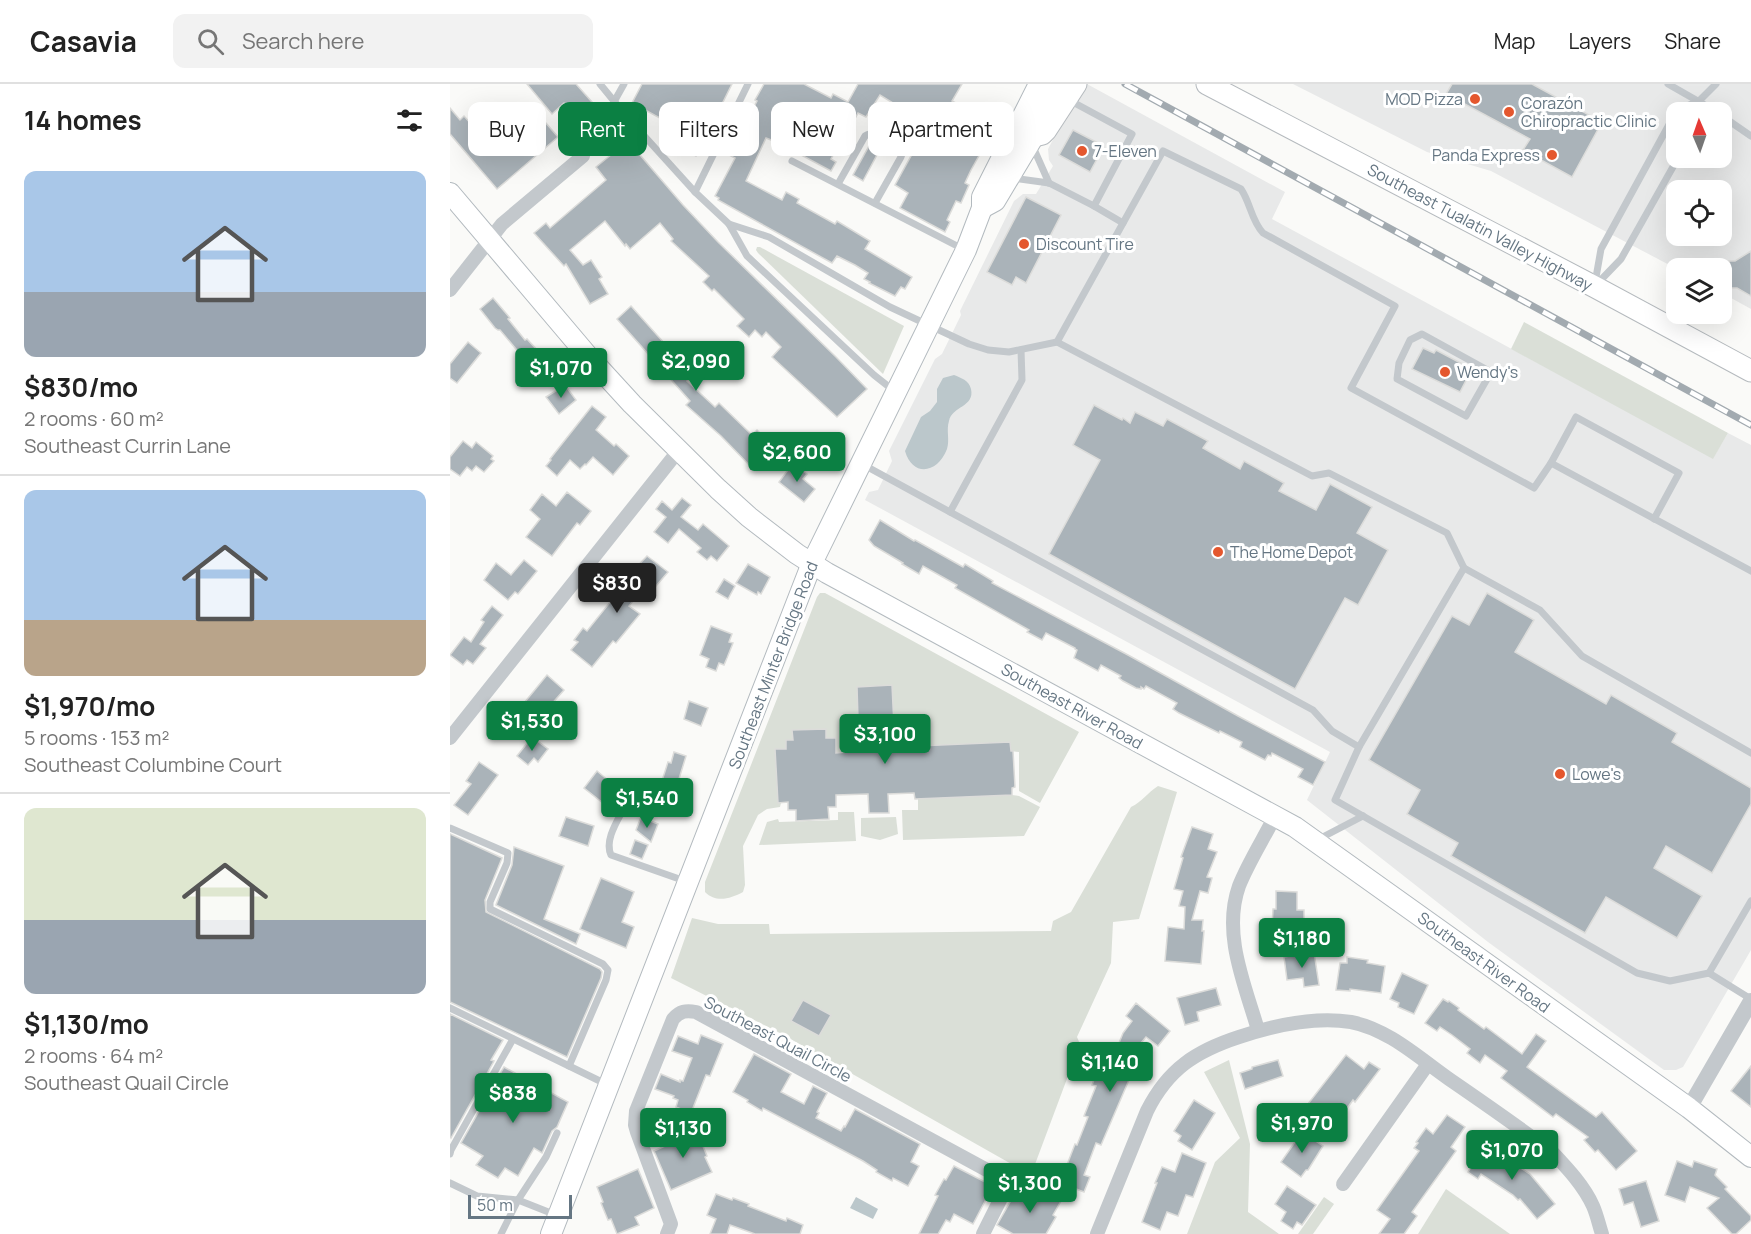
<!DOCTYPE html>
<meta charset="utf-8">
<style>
body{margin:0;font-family:Manrope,sans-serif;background:#f2f2f2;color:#222;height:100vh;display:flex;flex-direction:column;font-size:22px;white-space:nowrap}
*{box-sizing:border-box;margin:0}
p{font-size:20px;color:#767676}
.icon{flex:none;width:33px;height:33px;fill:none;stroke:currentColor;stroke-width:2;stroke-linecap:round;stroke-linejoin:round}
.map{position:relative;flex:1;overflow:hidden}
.details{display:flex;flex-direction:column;background:#fff;width:450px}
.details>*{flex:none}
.banner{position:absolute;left:18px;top:18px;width:570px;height:54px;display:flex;gap:12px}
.needle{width:39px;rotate:358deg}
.tools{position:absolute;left:1216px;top:18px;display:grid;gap:12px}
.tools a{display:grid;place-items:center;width:66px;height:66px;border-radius:12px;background:#fff;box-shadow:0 6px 24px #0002;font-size:30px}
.scale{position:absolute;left:18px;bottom:15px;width:104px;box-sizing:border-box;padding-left:6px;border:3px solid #657683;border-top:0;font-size:16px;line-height:21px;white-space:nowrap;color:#657683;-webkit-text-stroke:4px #fff;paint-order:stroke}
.price{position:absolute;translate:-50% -51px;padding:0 14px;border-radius:6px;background:#0b8043;color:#fff;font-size:20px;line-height:39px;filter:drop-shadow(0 2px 3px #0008)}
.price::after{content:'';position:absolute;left:50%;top:36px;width:18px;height:14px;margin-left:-9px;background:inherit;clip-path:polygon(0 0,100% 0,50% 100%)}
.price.active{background:#222;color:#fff}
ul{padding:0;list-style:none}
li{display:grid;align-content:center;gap:12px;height:318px;padding:0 24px}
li+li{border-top:2px solid #e0e0e0}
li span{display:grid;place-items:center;height:186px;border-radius:12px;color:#555}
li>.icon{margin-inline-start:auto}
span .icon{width:108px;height:108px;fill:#fffc;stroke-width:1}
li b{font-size:26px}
h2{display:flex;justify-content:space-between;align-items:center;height:72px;padding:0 24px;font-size:26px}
.tag{padding:0 21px;border-radius:12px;background:#fff;box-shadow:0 6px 24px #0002;font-size:21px;line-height:54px}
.tag.active{background:#0b8043;color:#fff}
header{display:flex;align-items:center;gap:36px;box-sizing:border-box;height:84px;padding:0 30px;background:#fff;border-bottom:2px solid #e0e0e0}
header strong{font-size:28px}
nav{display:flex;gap:33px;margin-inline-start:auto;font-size:21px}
.search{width:420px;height:54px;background:#f2f2f2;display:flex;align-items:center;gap:15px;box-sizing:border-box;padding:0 21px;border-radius:12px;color:#767676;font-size:22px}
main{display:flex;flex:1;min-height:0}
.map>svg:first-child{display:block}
.built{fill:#e8e9e9;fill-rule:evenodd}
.green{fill:#dadfd7}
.water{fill:#bbc7cb}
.building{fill:#aab3b9;stroke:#dcdcda;stroke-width:1.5}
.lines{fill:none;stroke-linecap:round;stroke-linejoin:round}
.secondary-casing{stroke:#b3babf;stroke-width:22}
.primary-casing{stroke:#b5babe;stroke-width:23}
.service{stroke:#c3c8cc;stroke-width:7}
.minor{stroke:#c3c8cc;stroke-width:14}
.tertiary{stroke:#c3c8cc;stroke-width:16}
.secondary{stroke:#fff;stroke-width:20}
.primary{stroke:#fff;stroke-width:21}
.rail-casing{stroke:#a2aab0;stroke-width:7}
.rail{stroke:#fff;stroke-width:4.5;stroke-dasharray:14;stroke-linecap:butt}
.poi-dot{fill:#e4572e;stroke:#fff;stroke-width:2}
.labels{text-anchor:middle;stroke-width:6;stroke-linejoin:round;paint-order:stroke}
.poi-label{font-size:16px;fill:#657683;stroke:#fff;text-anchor:start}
.street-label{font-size:16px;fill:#657683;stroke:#fff}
</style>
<header>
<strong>Casavia</strong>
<div class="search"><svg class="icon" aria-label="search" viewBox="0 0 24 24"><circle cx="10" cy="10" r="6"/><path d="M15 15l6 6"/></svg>Search here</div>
<nav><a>Map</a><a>Layers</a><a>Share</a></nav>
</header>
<main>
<section class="details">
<h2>14 homes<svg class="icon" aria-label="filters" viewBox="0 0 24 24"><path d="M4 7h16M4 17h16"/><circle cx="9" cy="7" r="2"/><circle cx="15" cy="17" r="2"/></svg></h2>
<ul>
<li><span style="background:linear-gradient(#a9c7e8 65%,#9aa5b1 0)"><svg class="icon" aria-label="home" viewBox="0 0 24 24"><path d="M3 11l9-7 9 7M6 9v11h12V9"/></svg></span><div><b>$830/mo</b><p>2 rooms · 60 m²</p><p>Southeast Currin Lane</p></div></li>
<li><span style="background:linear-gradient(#a9c7e8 70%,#b9a48a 0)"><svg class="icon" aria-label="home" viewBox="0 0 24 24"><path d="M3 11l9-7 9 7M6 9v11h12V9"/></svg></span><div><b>$1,970/mo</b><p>5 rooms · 153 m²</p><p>Southeast Columbine Court</p></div></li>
<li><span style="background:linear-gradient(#dfe7d0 60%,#9aa5b1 0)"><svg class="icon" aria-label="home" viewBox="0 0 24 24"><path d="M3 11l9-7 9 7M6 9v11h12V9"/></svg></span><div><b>$1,130/mo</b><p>2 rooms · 64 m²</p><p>Southeast Quail Circle</p></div></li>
</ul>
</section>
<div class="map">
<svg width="1301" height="1150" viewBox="0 0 1301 1150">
<rect width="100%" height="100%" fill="#fafaf8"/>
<g class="built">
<path d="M633,0H637L835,108L822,135L1263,374L1278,349L1301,361V866L1233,983L1226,986H1214L1038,858L857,716L880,668L415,416L419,408L428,406L442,377L439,367L485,275L492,270L511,231L510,227L564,117L573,110H586L603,82L599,76L598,65Z"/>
<path d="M843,0H1301V225L1272,209V184L1227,185L1041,87L977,68ZM1227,28H1272V74H1227ZM1227,106H1272V152H1227Z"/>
</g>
<g class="green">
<path d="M307,163H310L454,242L433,290L308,169L306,166Z"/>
<path d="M1074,238L1278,349L1263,375L1061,265Z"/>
<path d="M370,509H375L629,648L590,719L569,707V668L561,667L560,658L446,678L442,602L407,603L410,677L404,668L386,669V654L376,655L375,645L343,646V656H336V665L325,666L328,718L331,719L330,723L317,725L308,731L293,762L295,801L293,808C280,815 266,819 255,808V798L367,513Z"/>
<path d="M708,702L727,708L689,835L663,838L661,879L627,953L630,960L581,1091L330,949L221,894L242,834L268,840H319L320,850L601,847L603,837L621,828L681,723C692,718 697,709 708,702Z"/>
<path d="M562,711L569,712L590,723L574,752L453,756L452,726H468V715Z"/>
<path d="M388,728H404L406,757L309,761L317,738L328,735L329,738L388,736Z"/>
<path d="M446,733L448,750L430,756L411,752V734Z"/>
<path d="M779,976L800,1060L798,1128L829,1150H737L765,1078L790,1054L754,988Z"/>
<path d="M996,1105L1060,1150H968Z"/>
<path d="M874,1113L884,1120L863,1150H848Z"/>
</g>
<g class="water">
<path d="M504,291C511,294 519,296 521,305C525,323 502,322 499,337C496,346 500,356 497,365C488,389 463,394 455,367L471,333L480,327L487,318V305L493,294Z"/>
<path d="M406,1113L428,1125L423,1135L400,1124Z"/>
</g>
<g class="building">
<path d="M77,0H126L157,35L144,46L140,42L134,48L125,38L128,36L114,19L102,30Z"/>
<path d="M192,0H282L246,72L215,56L223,41L182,19Z"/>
<path d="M314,0H354L381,14L383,10L398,18L408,0H512L502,17L522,28L523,25L540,34L538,39L542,42L541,45L543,46L539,54L541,56L532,71L530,70L521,86L515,99L519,101L511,119L506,117L497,136L500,138L495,148L450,124L458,109L445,101L467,61L431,41L443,19L430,11L416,33L408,29L397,50L395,49L381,75L386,78L381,87L329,59L316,54L296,97L332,116L336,108L349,115L347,119L385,140L387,137L420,157L415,165L462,193L455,205L451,203L445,212L419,199L420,198L414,195L418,189L405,181L387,172L382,179L268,116L269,114L265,112L285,74L279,71L307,17L305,16Z"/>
<path d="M1002,0H1082L1152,38L1122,93L1073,66L1080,55L996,10Z"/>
<path d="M0,24L10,36L14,32L22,41L34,31L57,58L89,31L108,53L47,105L0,50Z"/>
<path d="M623,46L654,62L640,88L609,71Z"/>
<path d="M178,57L233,121L268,158L386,273L417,305L387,333L322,273L331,263L316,248L312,253L305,246L299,253L287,242L294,235L264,205L262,207L253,198L259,192L221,157L223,155L210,139L180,165L176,160L175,162L155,137L120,166L133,181L141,176L152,193L149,195L158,210L140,220L116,180L114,182L84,149L96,139L100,144L156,96L146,83Z"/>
<path d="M419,62L429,67L413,97L403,91Z"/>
<path d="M576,113L611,131L576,199L566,193L562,201L537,188Z"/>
<path d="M1301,167V212L1287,204H1280L1279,177H1285Z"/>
<path d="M43,214L60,234L58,235L75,256L77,255L88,267L76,277L50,246H48L45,244L30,225Z"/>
<path d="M181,222L215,260L217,258L231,275L229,277L243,292L237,297L265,323L269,319L302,351L307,346L320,359L311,368L316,374L304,386L271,352L236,321L240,317L167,235Z"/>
<path d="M18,258L31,269L7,299L0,294V280Z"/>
<path d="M973,264L984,269L986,266L1022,285L1010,308L962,285Z"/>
<path d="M115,301L126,316L109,330L96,313Z"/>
<path d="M644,321L672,336L673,334L680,339L685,328L713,342L717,335L758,357L753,364L790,385L794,377L834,399L829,407L866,426L880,400L922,423L907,449L938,466L908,521L895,514L845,605L599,470L650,376L623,361Z"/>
<path d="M142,322L156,333L146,346L164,362L166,360L179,372L163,391L143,373L136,381L135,380L130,385L120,376L107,392L96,382L101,376L100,375Z"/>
<path d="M13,357L22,364L26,358L43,372L41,375L44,377L34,388L26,382L22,387L17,383L10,392L0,385V373Z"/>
<path d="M343,379L357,390L353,395L365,405L354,418L329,398Z"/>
<path d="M117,408L141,427L130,441L127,439L102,472L76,453L90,435L80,426L92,410L106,422Z"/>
<path d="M232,414L241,421L231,433L248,446L253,440L279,462L267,477L261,472L257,476L247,468L251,464L229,445L218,459L204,448L216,433L206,425L212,417L222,426Z"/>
<path d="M430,436L464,457L465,456L513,483L515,480L543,497L542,499L678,571L788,632L875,678L863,701L848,693L853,685L822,669L821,672L818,671L815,676L790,663L792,658L770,647L769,649L729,629L723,625L727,619L696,602L694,605L691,603V605L686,604L673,597L669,594L671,592L651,581L648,587L624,574L627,566L625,565V564L596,549L592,556L577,548L579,546L505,504L507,501L473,482L469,490L452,480L453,479L424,462L419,456Z"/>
<path d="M197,472L218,488L206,502L199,496L179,522L190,530L166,559L163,557L142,583L121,566L128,558L124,556L133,544L137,547L182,491L181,489Z"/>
<path d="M74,476L87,487L68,510L65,508L58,516L34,496L46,479L61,491Z"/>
<path d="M298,480L320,493L311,510L308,508L307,511L286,499Z"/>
<path d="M274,495L285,502L278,515L266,508Z"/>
<path d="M1037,509L1084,536L1065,568L1156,620L1161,611L1227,649L1222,658L1301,704V720L1262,789L1216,762L1204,784L1252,812L1227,854L1156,813L1135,849L1001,772L1008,759L957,730L970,706L919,676L1002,532L1019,541Z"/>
<path d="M42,522L53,531L30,560L36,564L23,580L17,576L13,581L0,571L14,553L21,558L34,538L31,536Z"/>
<path d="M261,542L282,550L279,558L283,559L277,574L274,581L269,579L266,587L256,583L259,575L250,571Z"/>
<path d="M97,591L114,606L91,632L93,633L76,656L60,644L68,633L65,630Z"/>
<path d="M442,601L445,663L560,658L561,667H563L565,703L562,704V711L465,715L464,709L438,710L439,729H419L418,710L386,711V723H378L379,735L346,737V726H338V718L328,719L325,665H336V656H343L342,646L376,645V654H386V669L409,667L407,603Z"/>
<path d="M239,617L258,624L251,642L234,635Z"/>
<path d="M82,653L98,665L88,678L84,674L78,681L67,672Z"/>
<path d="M224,668L236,672L225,708L210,703L218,678L221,679Z"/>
<path d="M29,678L48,691L18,731L4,721L21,700L16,697Z"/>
<path d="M147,687L171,707L158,723L134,704Z"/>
<path d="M116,733L144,742L138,762L109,752Z"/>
<path d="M191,733L208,740L201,758L186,746Z"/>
<path d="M742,743L763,750L758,765L767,768L757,793L762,794L758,809L750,807L742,836H753L752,847H754L751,880L715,877L718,843L734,845L735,823L729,822L733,807L724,805L733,774L731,773Z"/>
<path d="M0,750L52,774L35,816L36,828L150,885L152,888L151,894L117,973L0,918Z"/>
<path d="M185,756L198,761L192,775L180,770Z"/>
<path d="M64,763L114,782L94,835L130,850L126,860L46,821L62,781Z"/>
<path d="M151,794L184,808L172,838L184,843L176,864L130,845Z"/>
<path d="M826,807L847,808V826H854V844L822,843L823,825H826Z"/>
<path d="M864,868L869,901L854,903L853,894L837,896L834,873Z"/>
<path d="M897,873L918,876L917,879L935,882L931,909L900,905V907L886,906L890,879H897Z"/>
<path d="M952,889L978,901L964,930L948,923L949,919L940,915Z"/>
<path d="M766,904L771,921L747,928L749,937L735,941L727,914Z"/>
<path d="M993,915L998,918L999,917L1009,924L1008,926L1034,945L1036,943L1072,970L1086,950L1096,957L1077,983L1146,1033L1152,1028L1187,1067L1166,1086L1148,1066L1145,1068L1134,1056L1138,1053L1106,1030L1103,1033L1051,994L1057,987L1035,971L1030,979L1017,969L1020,965L1002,951L990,943L987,947L975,939Z"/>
<path d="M353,916L381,931L369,952L341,937Z"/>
<path d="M686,919L720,947L708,962L696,953L680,972L688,975L651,1061L646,1059L634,1091L640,1093L634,1108L610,1099L625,1060L627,1061L638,1033L634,1032L646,1002L642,1001L647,988L656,991L673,949L682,937L676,932Z"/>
<path d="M0,930L53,956L41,976L44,977L1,1054L0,1053Z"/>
<path d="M251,951L273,960L260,992L256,991L241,1029L226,1023L228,1016L223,1014L224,1012L205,1005L211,990L230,998V996L233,997L242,974L222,967L228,952L248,960Z"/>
<path d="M304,970L341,990L331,1008L354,1020L363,1002L377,1009L367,1028L369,1029L366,1034L391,1047L394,1042L395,1043L405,1025L470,1060L461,1078L469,1082L458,1102L443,1094L442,1097L426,1088L427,1086L413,1077L313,1024L312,1027L297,1018L298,1016L283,1008Z"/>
<path d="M896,971L914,985L919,978L930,985L905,1018L903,1016L884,1043L871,1034L863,1045L847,1034Z"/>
<path d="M828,976L833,992L795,1005L790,989L802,985V983Z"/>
<path d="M1301,982V1023L1281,1007Z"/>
<path d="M54,983L118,1018L107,1043L102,1047L92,1069L84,1064L68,1092L55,1084L48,1094L26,1081L33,1072L11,1059Z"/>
<path d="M744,1016L765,1029L742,1066L728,1057L731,1052L724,1047Z"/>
<path d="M997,1031L1015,1043L1001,1063L1006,1067L962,1128L967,1132L954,1150H929L940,1135L927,1126L969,1067L964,1064L968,1059L966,1058L976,1044L983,1050Z"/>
<path d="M241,1041L248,1056L250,1055L257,1072L255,1073L262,1088L221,1106L204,1067L224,1058L220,1050Z"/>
<path d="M852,1048L873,1062L858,1086H856L851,1093L831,1078Z"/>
<path d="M1034,1061L1080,1090L1105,1120L1087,1135L1070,1115L1068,1116L1063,1111L1031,1090L1028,1095L1018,1088Z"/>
<path d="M732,1069L756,1079L743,1113L736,1111L728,1132L717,1128L710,1146L692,1138L707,1099H705L712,1083L725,1088Z"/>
<path d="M1227,1077L1242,1083L1244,1077L1267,1085L1265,1091L1277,1103L1275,1105L1301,1132V1136L1286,1150H1282L1257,1124L1269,1114L1240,1103L1235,1118L1215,1111Z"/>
<path d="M504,1082L543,1102L523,1140L504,1130L500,1138L496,1136L488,1150H469L488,1112L485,1111L494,1095L496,1096Z"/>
<path d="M188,1085L204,1124L185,1133L189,1141L167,1150L161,1135L158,1136L151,1119L153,1118L147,1103Z"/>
<path d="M1196,1097L1209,1137L1191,1143L1183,1118L1174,1121L1169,1105Z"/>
<path d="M837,1102L866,1121L852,1141L847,1138L843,1145L831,1137L836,1128L825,1120Z"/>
<path d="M568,1104L586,1114L591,1106L611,1117L603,1131L606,1133L596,1150H563L547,1141Z"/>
<path d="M266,1110L282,1116L283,1114L299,1120L298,1122L336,1137L337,1134L353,1141L350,1150H305L280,1141L277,1150H260L266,1135L257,1131Z"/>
</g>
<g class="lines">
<defs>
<g id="secondary">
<path d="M0,109L138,272L182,320L268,405L299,433L347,470L377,489L845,743L1239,1024L1301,1073"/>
<path d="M532,124L545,117L584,52L585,41L605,0"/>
<path d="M101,1150L362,479L516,166L532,124V113L589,0"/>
</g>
<g id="primary">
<path d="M757,0L1145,203L1301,287"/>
<path d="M584,52L592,50L596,46L626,0"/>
</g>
</defs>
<use href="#secondary" class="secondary-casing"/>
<use href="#primary" class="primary-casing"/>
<g class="service">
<path d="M150,0L178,34L245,108L279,140L297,172L424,291L443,306"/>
<path d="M1218,0L1267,28"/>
<path d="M165,16L174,0"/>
<path d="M1249,28V17"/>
<path d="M1272,32L1301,52"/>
<path d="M583,63L599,99"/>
<path d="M133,72L178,34"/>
<path d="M342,77L513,165"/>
<path d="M562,94L599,99L644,122L682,50L619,16"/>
<path d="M388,100L415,52C427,44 449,54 453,67L451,73L425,119"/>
<path d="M245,108L298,0"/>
<path d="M644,122L673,139"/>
<path d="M279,140L319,153L440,223L519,260L538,266L559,268L607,258L862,392L879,389L997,449L1014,484L1090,526L1132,572L1301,669"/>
<path d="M1145,199L1151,165L1227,26L1249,17L1266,0"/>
<path d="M1146,201L1171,175L1228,74"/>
<path d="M972,250L1041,288L1016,332L947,295L949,279L960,256Z"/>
<path d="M607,258L713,67L791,105C801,120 801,136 813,149L945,222L901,304L1084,404L1101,379L1301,487"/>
<path d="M1101,379L1126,333L1229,389L1204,435"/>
<path d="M412,380L863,626L882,647L909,663L885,716L1187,889L1220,897L1259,889L1301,915"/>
<path d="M500,428L572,296L571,266"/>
<path d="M909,663L1014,484"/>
<path d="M175,722C168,736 154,756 161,771L235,797"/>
<path d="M0,744L58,769L57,779L40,818V825L153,880L158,886L156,896L119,982"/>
<path d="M867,756L913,732"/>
<path d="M1259,889L1301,817"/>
<path d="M0,924L156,1000"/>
<path d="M0,1070L1,1066L63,955"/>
<path d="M0,1099L27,1112L68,1116L96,1073L107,1049"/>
<path d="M51,1150L68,1116L106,1131"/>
</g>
<g class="minor">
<path d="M0,206L52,140L133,72"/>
<path d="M0,654L229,366"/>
<path d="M808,946C795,901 772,850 789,802C798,779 814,754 825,732"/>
<path d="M893,1100L978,980"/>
<path d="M217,1150L221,1140L187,1048L185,1041L186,1027L223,935C230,927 236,926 246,928L559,1098L533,1150"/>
<path d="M647,1150L697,1027C718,985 746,967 789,953C825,941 864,932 901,938C938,945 969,974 999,995C1034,1019 1069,1043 1103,1069C1118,1085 1134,1102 1143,1122C1147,1131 1149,1141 1152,1150"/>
</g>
<path class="tertiary" d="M1239,1024L1301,917"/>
<use href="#secondary" class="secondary"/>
<use href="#primary" class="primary"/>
<defs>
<path id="rail" d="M675,0L1301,341"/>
</defs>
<use href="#rail" class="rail-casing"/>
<use href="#rail" class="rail"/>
</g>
<g class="poi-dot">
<circle cx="1025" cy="15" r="6"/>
<circle cx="1059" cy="28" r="6"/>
<circle cx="632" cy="67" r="6"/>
<circle cx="1102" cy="71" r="6"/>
<circle cx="574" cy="160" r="6"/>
<circle cx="995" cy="288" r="6"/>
<circle cx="768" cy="468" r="6"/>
<circle cx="1110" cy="690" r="6"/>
</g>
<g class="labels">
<g class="poi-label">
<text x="1013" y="21" text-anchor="end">MOD Pizza</text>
<text x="1071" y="25">Corazón<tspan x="1071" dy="18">Chiropractic Clinic</tspan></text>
<text x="644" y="73">7-Eleven</text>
<text x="1090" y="77" text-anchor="end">Panda Express</text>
<text x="586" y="166">Discount Tire</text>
<text x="1007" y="294">Wendy's</text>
<text x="780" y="474">The Home Depot</text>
<text x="1122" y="696">Lowe's</text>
</g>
<g class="street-label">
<text transform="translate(1030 143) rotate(28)" y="6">Southeast Tualatin Valley Highway</text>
<text transform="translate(323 581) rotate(-69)" y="6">Southeast Minter Bridge Road</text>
<text transform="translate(622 622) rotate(29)" y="6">Southeast River Road</text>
<text transform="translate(1034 878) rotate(36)" y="6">Southeast River Road</text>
<text transform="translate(328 955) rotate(28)" y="6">Southeast Quail Circle</text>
</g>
</g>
</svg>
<div class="tools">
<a><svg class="needle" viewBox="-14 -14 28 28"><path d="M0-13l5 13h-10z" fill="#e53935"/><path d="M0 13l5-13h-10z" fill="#767676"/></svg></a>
<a><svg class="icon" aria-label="locate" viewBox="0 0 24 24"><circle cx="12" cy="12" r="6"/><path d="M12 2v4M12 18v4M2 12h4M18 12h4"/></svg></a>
<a><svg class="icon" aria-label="layers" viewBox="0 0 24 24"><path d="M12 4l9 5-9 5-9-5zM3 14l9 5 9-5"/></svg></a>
</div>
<div class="scale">50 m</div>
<b class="price" style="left:246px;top:308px">$2,090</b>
<b class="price" style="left:111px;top:315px">$1,070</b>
<b class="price" style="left:347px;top:399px">$2,600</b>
<b class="price active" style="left:167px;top:530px">$830</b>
<b class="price" style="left:82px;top:668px">$1,530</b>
<b class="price" style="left:435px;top:681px">$3,100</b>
<b class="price" style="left:197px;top:745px">$1,540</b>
<b class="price" style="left:852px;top:885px">$1,180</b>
<b class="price" style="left:660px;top:1009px">$1,140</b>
<b class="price" style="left:63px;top:1040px">$838</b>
<b class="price" style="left:852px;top:1070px">$1,970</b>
<b class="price" style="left:233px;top:1075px">$1,130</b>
<b class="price" style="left:1062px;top:1097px">$1,070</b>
<b class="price" style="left:580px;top:1130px">$1,300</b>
<div class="banner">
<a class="tag">Buy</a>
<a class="tag active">Rent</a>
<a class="tag">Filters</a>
<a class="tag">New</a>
<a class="tag">Apartment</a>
</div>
</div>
</main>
